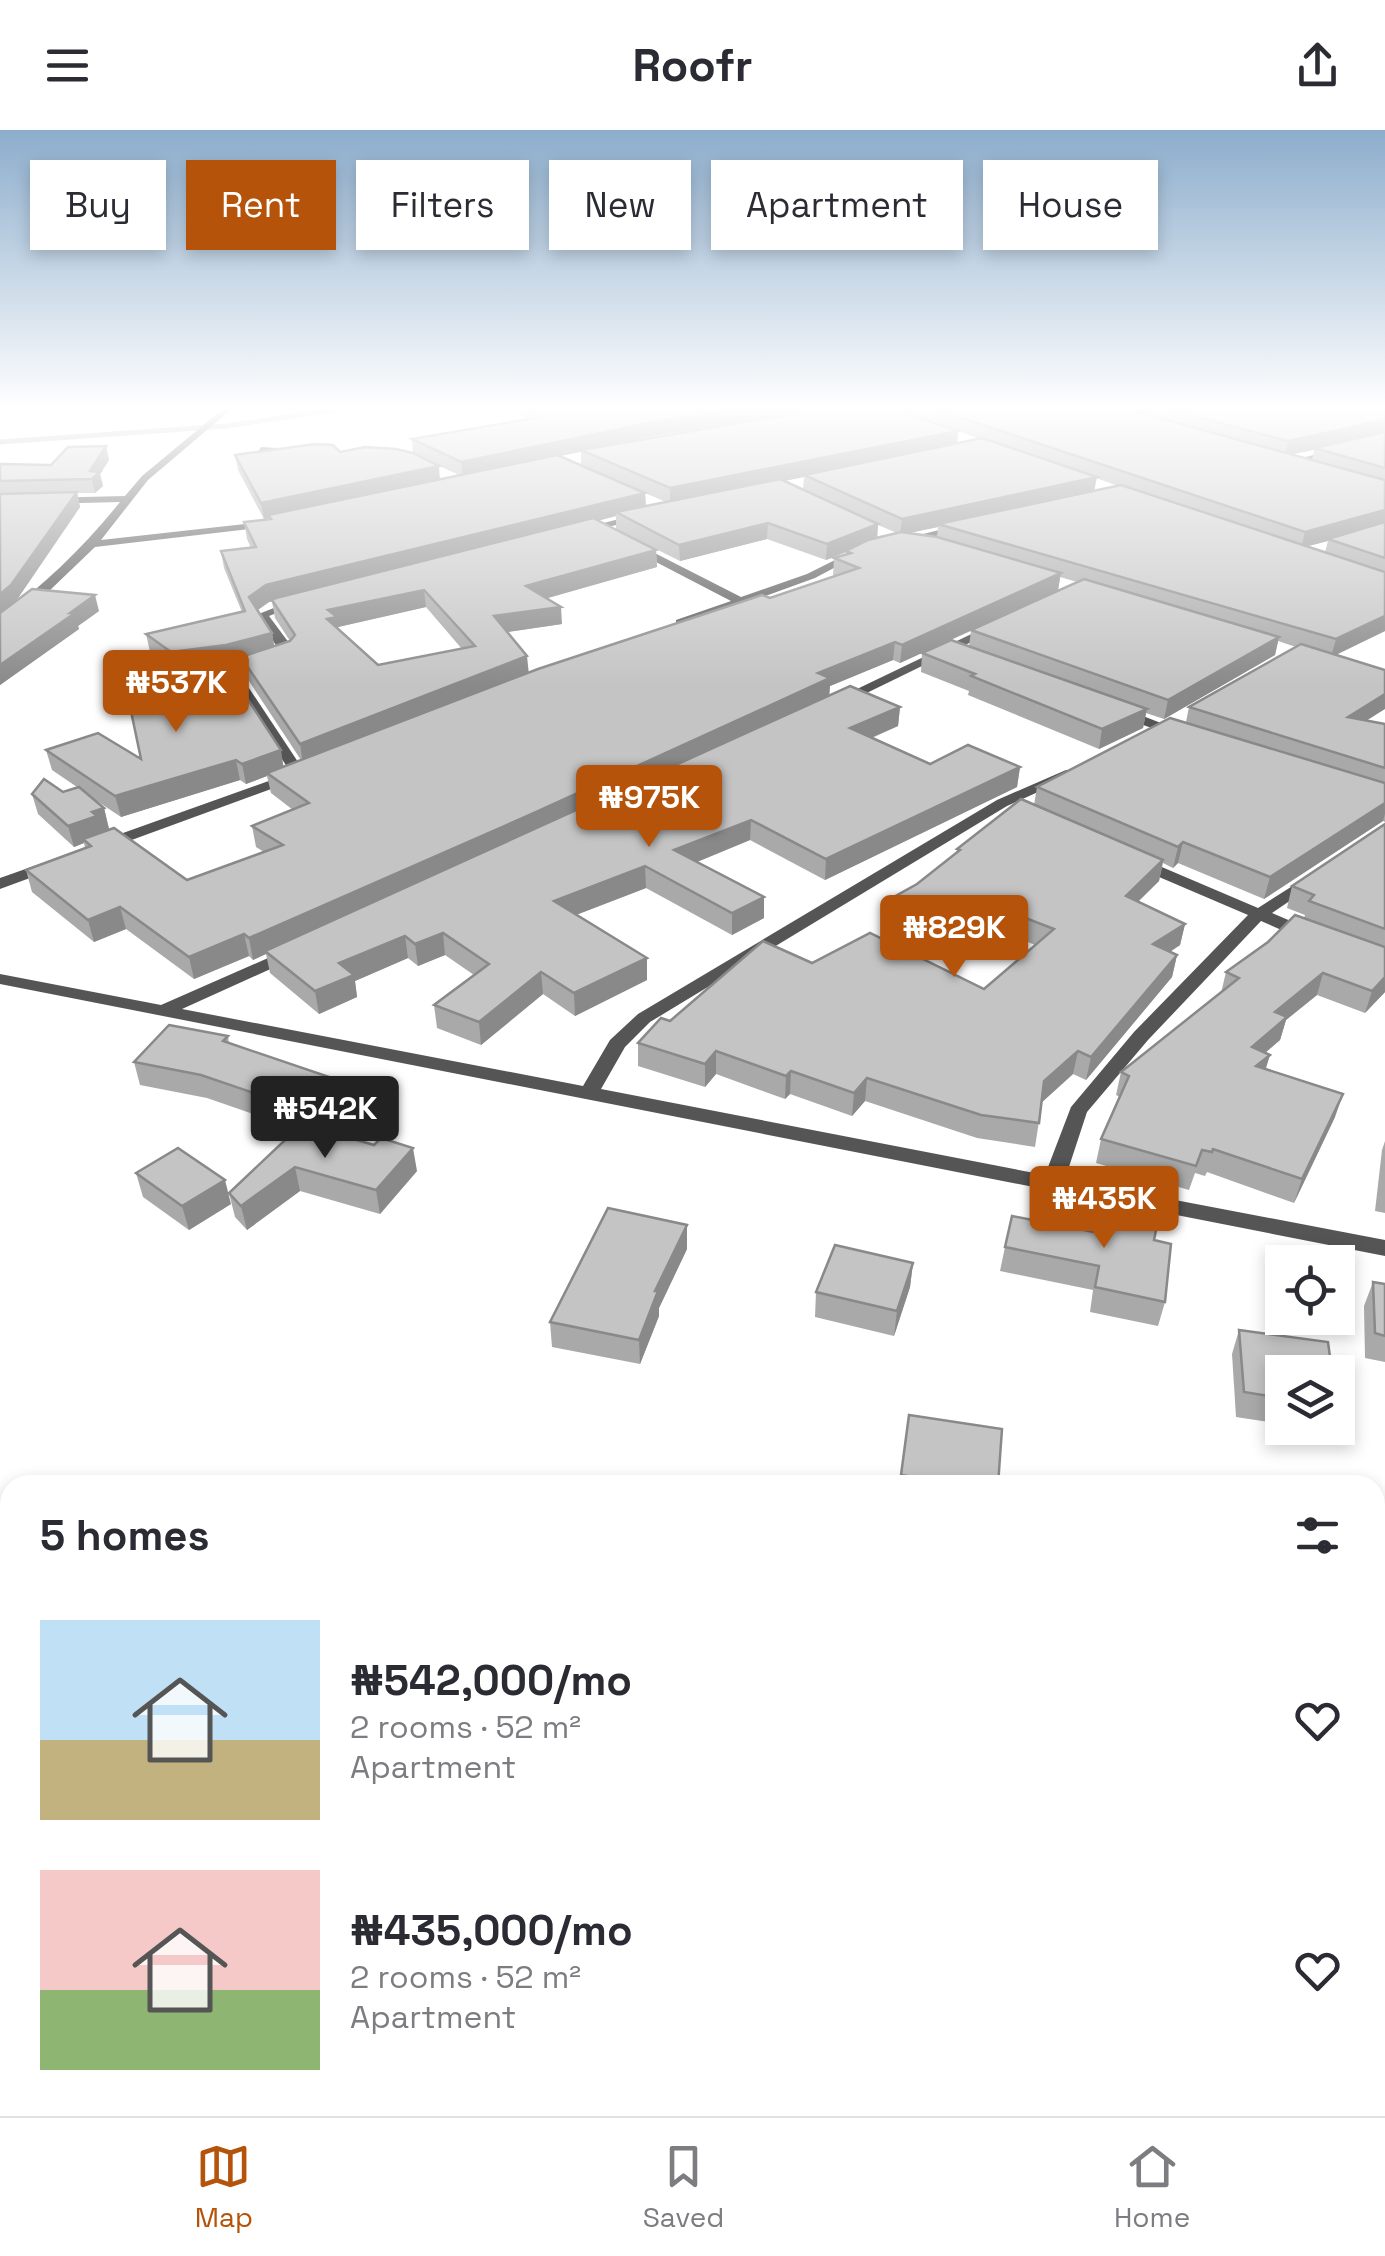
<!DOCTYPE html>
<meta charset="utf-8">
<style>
body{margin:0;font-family:"Space Grotesk",sans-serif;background:#f7f7f7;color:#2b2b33;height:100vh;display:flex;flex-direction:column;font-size:38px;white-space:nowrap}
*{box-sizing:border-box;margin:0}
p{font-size:32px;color:#7c7c81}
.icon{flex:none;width:55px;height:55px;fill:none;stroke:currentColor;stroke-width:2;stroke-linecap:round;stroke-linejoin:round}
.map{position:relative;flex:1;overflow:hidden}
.side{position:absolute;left:0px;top:1345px;width:1385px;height:642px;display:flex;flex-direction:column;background:#fff;border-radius:30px 30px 0 0;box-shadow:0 5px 15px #0003}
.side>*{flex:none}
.banner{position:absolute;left:30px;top:30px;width:1325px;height:90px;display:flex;gap:20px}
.buttons{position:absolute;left:1265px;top:1115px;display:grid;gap:20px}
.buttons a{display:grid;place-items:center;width:90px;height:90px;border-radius:0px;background:#fff;box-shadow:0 5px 15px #0003;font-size:50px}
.price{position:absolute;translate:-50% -85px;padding:0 22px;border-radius:10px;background:#b45309;color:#fff;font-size:32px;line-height:65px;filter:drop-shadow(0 2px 5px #0008)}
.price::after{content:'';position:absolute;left:50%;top:60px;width:30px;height:22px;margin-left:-15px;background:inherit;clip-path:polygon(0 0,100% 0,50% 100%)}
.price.selected{background:#222;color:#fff}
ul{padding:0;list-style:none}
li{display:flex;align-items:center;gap:30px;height:250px;padding:0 40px}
li span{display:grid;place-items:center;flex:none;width:280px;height:200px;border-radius:0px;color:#555}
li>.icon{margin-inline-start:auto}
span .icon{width:120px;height:120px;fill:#fffc;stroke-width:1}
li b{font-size:42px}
h2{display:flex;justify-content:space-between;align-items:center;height:120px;padding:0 40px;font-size:42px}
.pill{padding:0 35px;border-radius:0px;background:#fff;box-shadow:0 5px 15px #0003;font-size:35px;line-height:90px}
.pill.selected{background:#b45309;color:#fff}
header{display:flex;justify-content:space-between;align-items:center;height:130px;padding:0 40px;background:#fff;font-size:45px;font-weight:600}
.tabs{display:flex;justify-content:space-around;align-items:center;height:140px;border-top:2px solid #e1e1e2;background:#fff;font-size:28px;color:#7c7c81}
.tabs a{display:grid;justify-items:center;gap:5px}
.tabs .selected{color:#b45309}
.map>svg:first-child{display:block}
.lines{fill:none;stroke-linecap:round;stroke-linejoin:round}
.stream{stroke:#a3a3a3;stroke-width:5}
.street{fill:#555;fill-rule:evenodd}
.wall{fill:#a9a9a9;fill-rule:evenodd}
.shaded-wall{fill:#898989}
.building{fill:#c4c4c4;stroke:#898989;stroke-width:2.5;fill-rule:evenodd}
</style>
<header><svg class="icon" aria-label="menu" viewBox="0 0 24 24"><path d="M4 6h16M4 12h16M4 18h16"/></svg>Roofr<svg class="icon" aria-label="share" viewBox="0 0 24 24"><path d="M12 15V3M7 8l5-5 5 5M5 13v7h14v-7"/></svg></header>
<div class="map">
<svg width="1385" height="1986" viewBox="0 0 1385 1986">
<rect width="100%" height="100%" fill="#fff"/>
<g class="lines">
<path class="stream" d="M0,312L226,296L346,278"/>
<g class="street">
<path d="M224,278H233L148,350L101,410L272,391L276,392V396L95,417L47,463L0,498V488C45,454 84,417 120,372L0,375V369L125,366L142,346Z"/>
<path d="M1146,278H1162L1117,290L1113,287Z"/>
<path d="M1385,306V312L1284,337L1279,334Z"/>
<path d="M261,317L295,319L300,322L295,325L258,322Z"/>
<path d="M642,383L647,386L646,388L578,404L573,401Z"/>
<path d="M964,394L969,397L968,399L899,414L894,411Z"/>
<path d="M629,414H637L741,467L807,444L853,421L862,423L815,448L680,497L676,496V490L731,471L629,418Z"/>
<path d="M294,470L304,472L269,486L295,521L290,529L239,543L306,644L304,647L107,719H95V713L291,643L227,545L115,560L108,556L115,552L230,537L281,523L256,485Z"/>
<path d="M988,496L998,499L842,575L830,572Z"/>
<path d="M1115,579H1125L1189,604L1177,607L1115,585Z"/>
<path d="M1066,640L1071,641V647L1007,676L650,892L625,917L601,959L1045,1045L1071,977L1134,902L1248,785L1131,735V729H1143L1258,778L1313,743L1319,745V751L1272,783L1314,801V809H1302L1261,791L1148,910L1087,982L1065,1049L1385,1110V1126L0,854V844L161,875L293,817L299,818L302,822L299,826L182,879L583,956L610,910L638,884L997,670Z"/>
<path d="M51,730L59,735L57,738L0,759V748Z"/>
</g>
</g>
<g class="wall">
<path d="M514,278H1134L1126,279L1144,284L1145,278H1385V501L1336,525L1367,590L1385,594V692L1383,691L1264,769L1178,733L1173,738L1163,733L1159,751L1138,772L1185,794L1180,815L1170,822L1177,825L1172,847L1086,950L1073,944L1042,972L1035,1017L977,1008L865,971L852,986L790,964L785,969L716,944L705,957L638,936V913L670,891L812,833L984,859L1035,815L973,790L927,818L881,794L883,773L917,754L957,723V719L1034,675L1037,657L1186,592L1189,577L1296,517L1278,511L1275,525L1164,589L1146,583L1143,598L1099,619L968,565L969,561L921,542L922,523L900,533L893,530L830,556L829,566L900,577L898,596L872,608L930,634L1020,637L1017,657L825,750L750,710L697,732L764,767V788L732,805L646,758L576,785L647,850L575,886L543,864L481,915L437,898L434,875L474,845L445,825L418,836L408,828L355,851L357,867L319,884L270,843L266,824L253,830L249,826L194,849L126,799L94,812L32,762L26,740L85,718L84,713L74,717L38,684L32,664L63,662L77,657L52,640L46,620L141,629L193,553L190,539L175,540L150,522L146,504L242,482L224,438L221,421L251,418L247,409L244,392L269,390V388L264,389L238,340L235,325L340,322L413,323L412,309L528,290ZM806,282L617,314L653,306ZM958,301L980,309L957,313ZM1314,320L1312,330L1292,324ZM581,322V335L560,326ZM433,333L459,345L440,349ZM804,347L803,360L783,351ZM1096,348L1118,356L1094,361ZM645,363L666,372L646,376ZM616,386V399L680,431L767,409L826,430L846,422V424L834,428L833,445L835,446L770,468L529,543L507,502L562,494L546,468L657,437L656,420L598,391ZM878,395L897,403L877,408ZM938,397L937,407L908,403ZM1328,411L1325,422L1307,416ZM1060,447L1077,452L1058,460ZM269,472H272L275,488L290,511L274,516L272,503L258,480ZM426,477L462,519L378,535L339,500L338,497ZM971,501L969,516L951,510ZM242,530L245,545L301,630L284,637L224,534ZM267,646L271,663L293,680L252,696L256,717L264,722L187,750L101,703L109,699L104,678L88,665L121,687L240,650L246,654Z"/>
<path d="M106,316L109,330L100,344L103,356L95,363H77L80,377L16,471L99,481L78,496L79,499L0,555V334L51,335Z"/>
<path d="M1385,694V862L1365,883L1317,865L1286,890L1280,910L1265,923L1266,939L1335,987L1294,1073L1207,1042L1205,1046L1195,1043L1189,1060L1096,1033L1101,1009L1120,967L1116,965L1121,942L1221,863L1226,842L1304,788L1305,785L1287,778L1292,756Z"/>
<path d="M228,906L229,914L335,949L339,972L312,997L417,1041L380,1084L300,1061L247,1100L235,1087L229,1063L296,999L207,968L140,955L134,932Z"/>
<path d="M1385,1011V1083L1375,1081L1382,1020Z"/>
<path d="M136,1043L231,1074L189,1100L143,1067Z"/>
<path d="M1099,1078L1154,1110L1165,1172L1158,1196L1090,1182L1093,1160L1000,1141L1005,1117L1093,1102Z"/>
<path d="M687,1119L659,1178V1186L640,1234L552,1217L550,1192Z"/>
<path d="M913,1133L910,1157L894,1206L815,1187L816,1162Z"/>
<path d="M1373,1152L1385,1154V1232L1365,1228L1364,1176Z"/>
<path d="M1239,1200L1282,1242V1294L1236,1287L1232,1224Z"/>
<path d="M909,1285L998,1355H899Z"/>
<path d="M1306,1298H1329L1328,1301Z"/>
<path d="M1280,1978H1375L1385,1986H1279Z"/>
</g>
<g class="shaded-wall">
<path d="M741,278H828L653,306L463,347L461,332L653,292Z"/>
<path d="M1385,290V304L1285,326L1288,311Z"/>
<path d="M958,301L957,315L804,345V347L670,374V358Z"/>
<path d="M106,316L109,330L100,344L103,356L95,363L90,341Z"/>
<path d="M439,336L440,351L264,389L261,373Z"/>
<path d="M1097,347L1094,362L938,394V397L900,405L902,389Z"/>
<path d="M77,362L80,377L16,471L0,483V464Z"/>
<path d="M645,363L646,379L616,382V386L269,472L252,484L249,467L266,455Z"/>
<path d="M1385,380V395L1328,409V411L1301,418L1305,402Z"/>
<path d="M768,393L767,409L680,431L679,415Z"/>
<path d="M878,394L877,410L826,430L827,414Z"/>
<path d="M656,420L657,437L527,474L526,456Z"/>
<path d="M1061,443L1058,460L900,533L902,515Z"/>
<path d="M424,460L426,477L338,497L340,505L330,507L328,480Z"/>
<path d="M95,465L99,481L78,496L79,499L0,555V535Z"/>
<path d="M561,477L562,494L495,504L494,486Z"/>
<path d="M1385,486V501L1331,527L1336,509Z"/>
<path d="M272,503L275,521L241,527L242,530L229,533L194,538L189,535L190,539L175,540L171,522Z"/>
<path d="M1279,507L1275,525L1164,589L1168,570Z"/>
<path d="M895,512L893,530L830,556L829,567L265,821L266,824L253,830L249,808L818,543Z"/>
<path d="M527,526L529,545L303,633L300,614Z"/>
<path d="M1385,564V579L1342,606L1348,587Z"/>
<path d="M900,577L898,596L849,617L850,598Z"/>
<path d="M1147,579L1143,598L1099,619L1102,599Z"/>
<path d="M281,620L284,640L267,643V646L246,654L242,634Z"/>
<path d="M236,630L240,650L121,687L115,666Z"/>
<path d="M1020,637L1017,657L825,750L826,729Z"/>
<path d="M1385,673V684L1383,691L1264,769L1270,747Z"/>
<path d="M104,678L109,699L101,702L102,707L83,709L84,713L74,717L68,696L92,682Z"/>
<path d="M751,690L750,710L675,741L674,720Z"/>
<path d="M1183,712L1178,733L1173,738L1178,717Z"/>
<path d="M1163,730L1159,751L1121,788L1126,766Z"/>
<path d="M645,736L646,758L555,793L554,771Z"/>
<path d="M764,767V788L732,805V783Z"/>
<path d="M976,769L973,790L927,818L929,796Z"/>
<path d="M120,777L126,799L94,812L88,790Z"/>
<path d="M1185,794L1180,815L1148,836L1153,814Z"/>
<path d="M443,803L445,825L418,836L415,814Z"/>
<path d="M244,804L249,826L194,849L189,827Z"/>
<path d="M405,806L408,828L355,851L357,867L319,884L315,861L339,833Z"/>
<path d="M1177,825L1172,847L1086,950L1091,927Z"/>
<path d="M647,828V850L575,886L574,863Z"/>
<path d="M541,842L543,864L481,915L479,892Z"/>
<path d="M1323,843L1317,865L1286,890L1280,910L1245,940L1252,917L1275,882Z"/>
<path d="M1385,847V862L1365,883L1372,861Z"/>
<path d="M716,921V944L705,957V934Z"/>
<path d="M1078,921L1073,944L1040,974L1044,951Z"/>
<path d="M1270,925L1263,948L1256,936Z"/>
<path d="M791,941L790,964L785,969L786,946Z"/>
<path d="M867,948L865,971L852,986L854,963Z"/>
<path d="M335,949L339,972L306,1002L301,979Z"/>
<path d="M1343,964L1335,987L1294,1073L1302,1049Z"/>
<path d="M413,1018L417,1041L380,1084L376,1060Z"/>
<path d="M295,1037L300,1061L247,1100L241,1076Z"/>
<path d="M225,1050L231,1074L189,1100L182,1076Z"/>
<path d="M687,1095V1119L659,1178V1186L640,1234L639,1210L655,1161Z"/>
<path d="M913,1133L910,1157L894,1206L897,1181Z"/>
<path d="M10,1592V1632L0,1645V1605Z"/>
</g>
<g class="building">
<path d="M530,278H741L653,292L461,332L412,309L541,287Z"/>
<path d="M827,278H890L958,301L670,358L581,320Z"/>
<path d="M932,278H1122L1385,350V380L1305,402Z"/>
<path d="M1164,278H1385V290L1288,311Z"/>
<path d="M1385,302V338L1315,318Z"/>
<path d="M982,308L1097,347L902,389L804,345Z"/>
<path d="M315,314L333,315L340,322L365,317L396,319L413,323L439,336L261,373L235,325Z"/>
<path d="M106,316L90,341L100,342L92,349L0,351V334L51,335L68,317Z"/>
<path d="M557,325L645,363L266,455L249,467L272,503L226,515L171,522L146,504L245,481L221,421L256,417L244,392L271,389L268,385Z"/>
<path d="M780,349L878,394L827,414L768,393L679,415L616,382Z"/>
<path d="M1121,355L1385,442V486L1336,509L938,394Z"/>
<path d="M77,362L11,455L0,464V364Z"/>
<path d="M593,388L656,420L526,456L561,477L494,486L527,526L300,614L241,527L290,511L295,505L272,470L276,468ZM424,460L475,516L378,535L327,489L337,487L328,480Z"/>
<path d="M1385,392V428L1328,409Z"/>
<path d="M901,402L937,407L1061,443L902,515L895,512L818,543L830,548L534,683L249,808L244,804L189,827L120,777L88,790L26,740L91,716L83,709L114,698L187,750L283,715L252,696L309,673L267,643L538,539L762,465L770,468L859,438L834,428L851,423L846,421L868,410Z"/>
<path d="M1084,449L1279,507L1168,570L971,500Z"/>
<path d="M32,459L95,465L70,483H75L0,535V483Z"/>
<path d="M951,510L1147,579L1102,599L971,546L975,544L922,523Z"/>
<path d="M1301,514L1385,540V564L1348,587L1385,594V638L1189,577Z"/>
<path d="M222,530L281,620L242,634L236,630L115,666L46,620L98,603L141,629L127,562L212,551L189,535Z"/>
<path d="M850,556L900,577L850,598L930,634L968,615L1020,637L826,729L751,690L674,720L764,767L732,783L645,736L554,771L647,828L574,863L541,842L479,892L434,875L489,834L443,803L415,814L405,806L339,833L354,845L315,861L265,821Z"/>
<path d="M1170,588L1385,653V673L1270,747L1183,712L1178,717L1037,657Z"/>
<path d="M44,649L63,662L79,657L104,678L92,682L97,686L68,696L32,664Z"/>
<path d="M1021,669L1163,730L1126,766L1185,794L1153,814L1177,825L1091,927L1078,921L1044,951L1039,993L981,985L867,948L854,963L791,941L786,946L716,921L705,934L638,913L661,888L670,891L763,811L812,833L870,803L984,859L1054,799L976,769L929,796L883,773L917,754L960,720L957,719Z"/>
<path d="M1385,694V799L1309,771L1314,765L1292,756Z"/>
<path d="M1295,785L1385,817V847L1372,861L1323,843L1275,882L1287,887L1252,917L1270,925L1256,936L1343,964L1302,1049L1213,1019L1212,1022L1202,1020L1196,1036L1101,1009L1129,946L1121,942L1239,848L1226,842L1268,812Z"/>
<path d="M169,895L228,906L223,911L335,949L301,979L201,945L134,932Z"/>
<path d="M302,994L374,1015L381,1008L413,1018L376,1060L295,1037L241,1076L229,1063Z"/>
<path d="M178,1018L225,1050L182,1076L136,1043Z"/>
<path d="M608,1078L687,1095L655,1161H658L639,1210L550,1192Z"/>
<path d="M1099,1078L1158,1091L1154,1110L1171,1114L1165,1172L1095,1157L1099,1136L1005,1117L1012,1086L1094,1102Z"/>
<path d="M835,1115L913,1133L897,1181L816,1162Z"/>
<path d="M1373,1152L1385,1154V1206L1375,1203Z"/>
<path d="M1239,1200L1328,1212L1332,1242H1282V1268L1244,1262Z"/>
<path d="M909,1285L1002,1299L998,1355H963L901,1345Z"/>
<path d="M0,1515L10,1519V1592L0,1605Z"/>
<path d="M1375,1870L1385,1873V1986H1298L1291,1984L1292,1978H1375Z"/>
<path d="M141,1978H156L164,1986H134Z"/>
</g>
<linearGradient id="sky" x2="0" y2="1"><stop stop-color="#8cadcc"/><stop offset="0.5" stop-color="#fff"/><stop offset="1" stop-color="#fff" stop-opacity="0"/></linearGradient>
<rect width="1385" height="556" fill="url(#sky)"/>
</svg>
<div class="buttons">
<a><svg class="icon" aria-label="locate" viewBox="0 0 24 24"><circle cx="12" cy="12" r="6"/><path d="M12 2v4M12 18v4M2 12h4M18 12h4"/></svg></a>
<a><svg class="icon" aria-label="layers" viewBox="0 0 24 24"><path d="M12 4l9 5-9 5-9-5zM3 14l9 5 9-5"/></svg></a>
</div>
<b class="price" style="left:176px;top:605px">₦537K</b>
<b class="price" style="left:649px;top:720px">₦975K</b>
<b class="price" style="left:954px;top:850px">₦829K</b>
<b class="price selected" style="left:325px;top:1031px">₦542K</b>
<b class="price" style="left:1104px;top:1121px">₦435K</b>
<div class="banner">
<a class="pill">Buy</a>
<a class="pill selected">Rent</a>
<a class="pill">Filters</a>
<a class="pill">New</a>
<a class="pill">Apartment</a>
<a class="pill">House</a>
</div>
<section class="side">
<h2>5 homes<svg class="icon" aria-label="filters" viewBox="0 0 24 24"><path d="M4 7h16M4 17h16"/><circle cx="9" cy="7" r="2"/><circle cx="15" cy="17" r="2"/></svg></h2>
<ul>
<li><span style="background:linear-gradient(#bfe0f5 60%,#c2b280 0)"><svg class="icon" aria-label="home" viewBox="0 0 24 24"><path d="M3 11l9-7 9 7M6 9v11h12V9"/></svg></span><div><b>₦542,000/mo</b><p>2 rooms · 52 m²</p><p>Apartment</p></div><svg class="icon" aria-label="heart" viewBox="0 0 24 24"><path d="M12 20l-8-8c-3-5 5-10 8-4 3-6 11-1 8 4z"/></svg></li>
<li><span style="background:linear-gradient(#f6c9c9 60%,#8fb573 0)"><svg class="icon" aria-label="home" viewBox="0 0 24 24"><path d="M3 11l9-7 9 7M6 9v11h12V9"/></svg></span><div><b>₦435,000/mo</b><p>2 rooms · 52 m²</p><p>Apartment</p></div><svg class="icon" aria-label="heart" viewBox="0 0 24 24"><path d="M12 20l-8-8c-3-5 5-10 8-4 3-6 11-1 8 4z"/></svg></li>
</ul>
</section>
</div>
<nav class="tabs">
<a class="selected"><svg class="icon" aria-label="map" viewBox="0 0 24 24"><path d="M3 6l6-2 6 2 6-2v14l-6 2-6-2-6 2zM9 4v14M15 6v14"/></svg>Map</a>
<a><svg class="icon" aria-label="saved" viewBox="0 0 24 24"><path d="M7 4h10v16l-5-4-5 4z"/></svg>Saved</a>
<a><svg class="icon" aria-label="home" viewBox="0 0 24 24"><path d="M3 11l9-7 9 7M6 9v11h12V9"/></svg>Home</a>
</nav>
